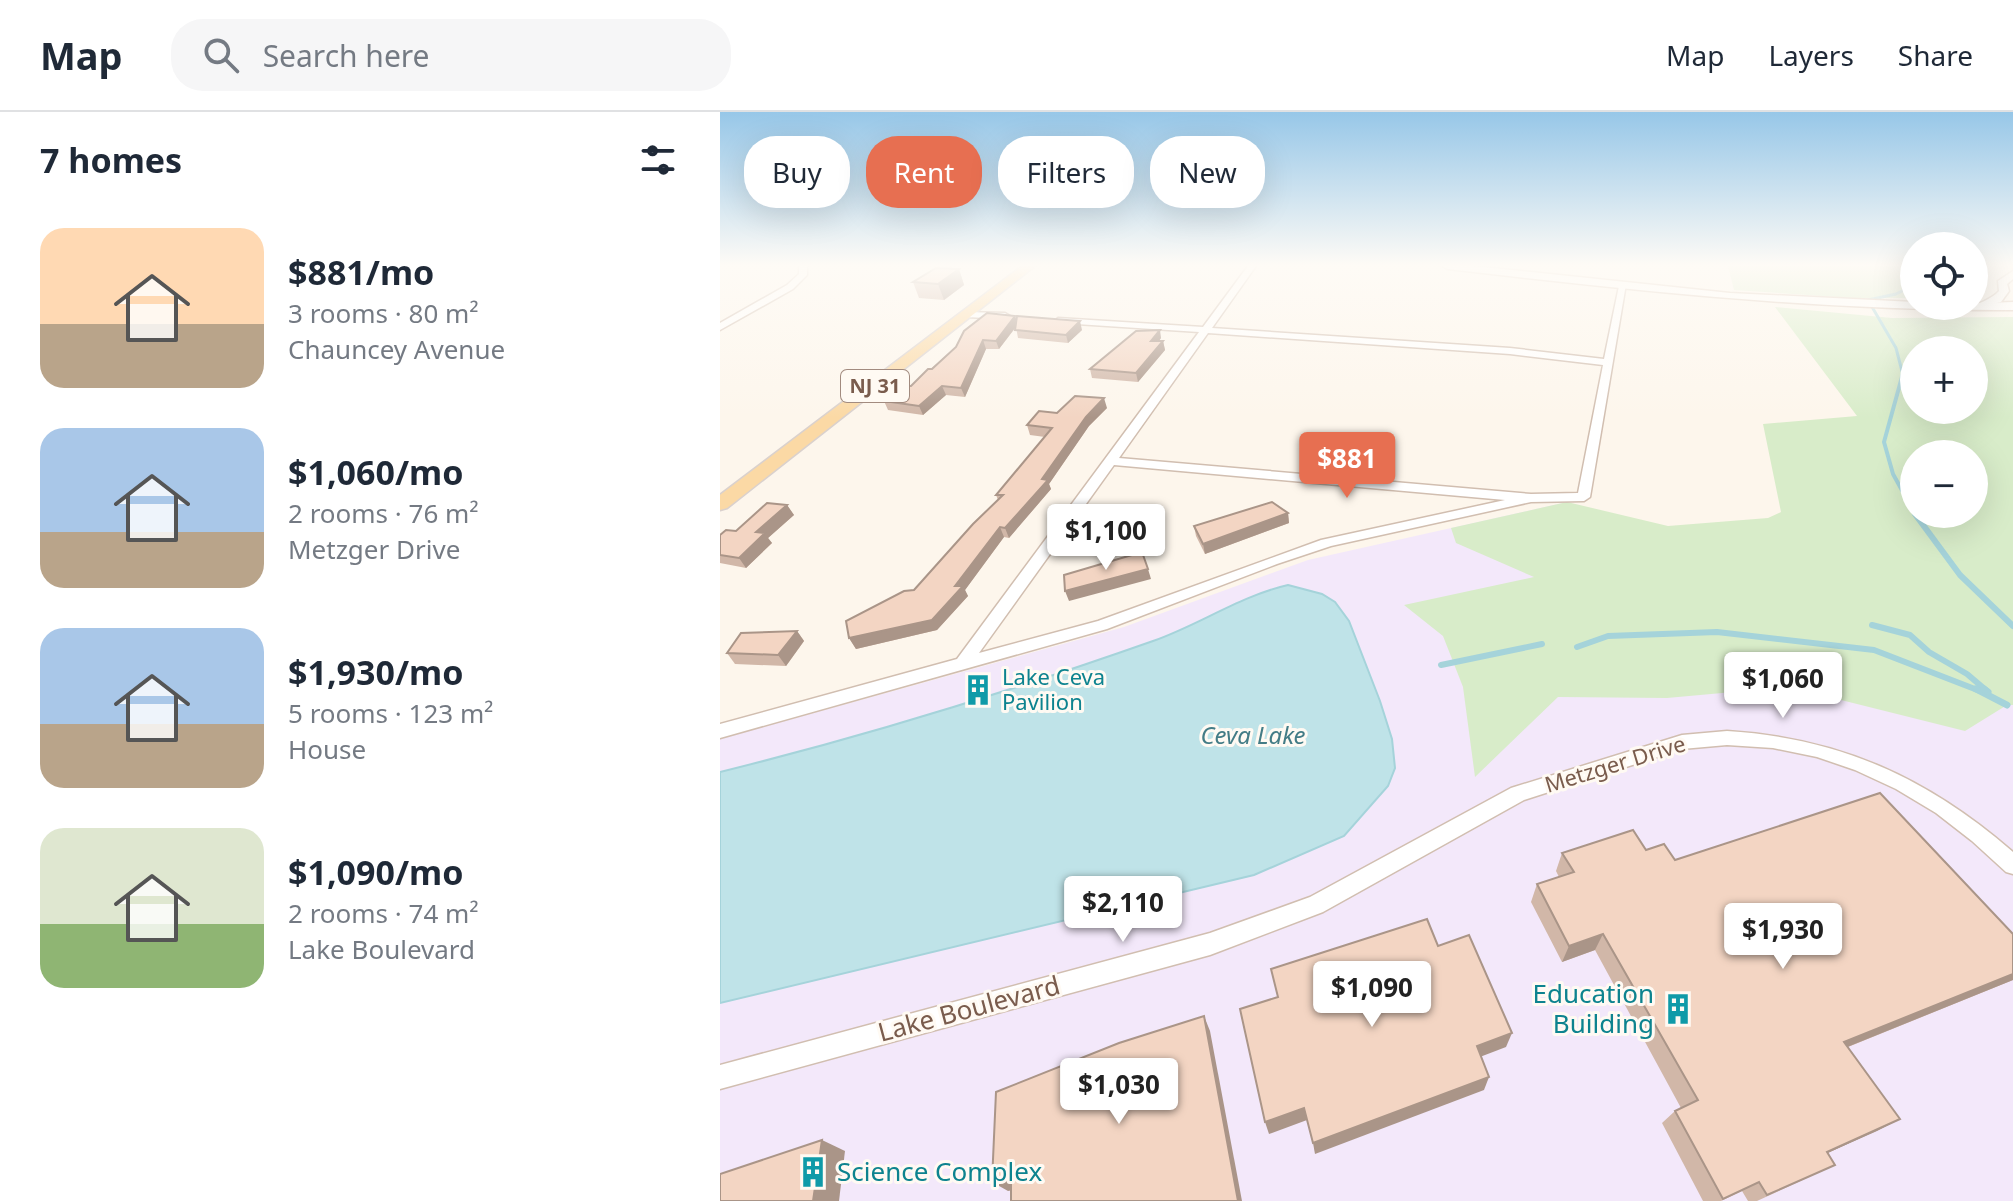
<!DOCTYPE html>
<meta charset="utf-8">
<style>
body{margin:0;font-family:"Noto Sans",sans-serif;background:#f6f6f7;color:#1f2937;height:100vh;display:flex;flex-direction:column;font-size:30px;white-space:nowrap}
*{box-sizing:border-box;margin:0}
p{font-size:26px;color:#747a83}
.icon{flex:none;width:44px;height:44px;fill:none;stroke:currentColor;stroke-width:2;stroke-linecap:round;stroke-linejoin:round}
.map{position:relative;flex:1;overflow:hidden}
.side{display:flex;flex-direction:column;background:#fff;width:720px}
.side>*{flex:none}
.banner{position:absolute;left:24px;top:24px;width:760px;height:72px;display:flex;gap:16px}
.buttons{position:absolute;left:1180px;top:120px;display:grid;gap:16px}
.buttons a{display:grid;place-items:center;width:88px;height:88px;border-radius:50%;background:#fff;box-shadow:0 8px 32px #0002;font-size:40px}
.price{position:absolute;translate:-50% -68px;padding:0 18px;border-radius:8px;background:#fff;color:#222;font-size:26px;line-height:52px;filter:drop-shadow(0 2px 4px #0008)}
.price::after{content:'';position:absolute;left:50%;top:48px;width:24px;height:18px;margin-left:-12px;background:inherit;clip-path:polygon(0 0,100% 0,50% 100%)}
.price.on{background:#e76f51;color:#fff}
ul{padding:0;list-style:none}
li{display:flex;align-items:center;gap:24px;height:200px;padding:0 40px}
li span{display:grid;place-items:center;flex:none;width:224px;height:160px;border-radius:24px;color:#555}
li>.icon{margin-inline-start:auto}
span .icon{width:96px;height:96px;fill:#fffc;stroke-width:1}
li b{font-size:34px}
h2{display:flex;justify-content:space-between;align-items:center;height:96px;padding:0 40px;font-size:34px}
.tag{padding:0 28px;border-radius:32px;background:#fff;box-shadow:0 8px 32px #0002;font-size:28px;line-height:72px}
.tag.on{background:#e76f51;color:#fff}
header{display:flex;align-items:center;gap:48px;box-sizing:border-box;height:112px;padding:0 40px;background:#fff;border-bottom:2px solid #e0e1e3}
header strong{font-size:38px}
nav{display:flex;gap:44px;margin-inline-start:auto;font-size:28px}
.search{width:560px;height:72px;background:#f6f6f7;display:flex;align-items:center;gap:20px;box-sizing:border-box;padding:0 28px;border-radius:32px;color:#747a83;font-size:30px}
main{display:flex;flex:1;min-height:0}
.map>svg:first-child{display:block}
.education{fill:#f3e8fa}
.green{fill:#d8ecc9;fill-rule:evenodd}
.water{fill:#bfe3e8;stroke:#a5d3da;stroke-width:2}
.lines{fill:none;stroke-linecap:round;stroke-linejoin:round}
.stream-far3{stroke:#a5d3da;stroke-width:3}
.stream-far2{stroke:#a5d3da;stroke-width:4}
.stream-far1{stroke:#a5d3da;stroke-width:6}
.stream{stroke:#a5d3da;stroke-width:7}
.minor-casing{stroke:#d1beb0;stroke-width:3}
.tertiary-casing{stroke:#d1beb0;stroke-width:3}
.secondary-casing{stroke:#d6c0b0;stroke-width:3}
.primary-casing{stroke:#dad1cd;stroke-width:3}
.minor{fill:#fff;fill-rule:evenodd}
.tertiary{fill:#fff;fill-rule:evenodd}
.secondary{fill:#fff;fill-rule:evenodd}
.primary{fill:#fbd9a5;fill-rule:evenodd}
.wall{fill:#d1b7a8}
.shaded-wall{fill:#aa9588}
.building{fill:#f3d5c3;stroke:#aa9588;stroke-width:2}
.labels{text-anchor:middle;stroke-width:6;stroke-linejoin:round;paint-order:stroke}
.shield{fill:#fffaf3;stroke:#a28b7f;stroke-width:2}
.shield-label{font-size:20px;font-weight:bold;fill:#7a5c4d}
.culture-label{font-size:22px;fill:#0d838f;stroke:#fffaf3;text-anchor:start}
.street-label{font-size:22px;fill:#7a5c4d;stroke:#fffaf3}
.water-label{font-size:24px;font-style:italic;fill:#437c86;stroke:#fffaf3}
.near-culture-label{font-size:26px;fill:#0d838f;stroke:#fffaf3;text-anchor:end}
.near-street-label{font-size:26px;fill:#7a5c4d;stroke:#fffaf3}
</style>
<header>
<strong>Map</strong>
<div class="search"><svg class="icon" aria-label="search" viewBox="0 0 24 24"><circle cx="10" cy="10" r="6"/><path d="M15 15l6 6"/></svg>Search here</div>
<nav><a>Map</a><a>Layers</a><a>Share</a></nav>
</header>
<main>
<section class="side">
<h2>7 homes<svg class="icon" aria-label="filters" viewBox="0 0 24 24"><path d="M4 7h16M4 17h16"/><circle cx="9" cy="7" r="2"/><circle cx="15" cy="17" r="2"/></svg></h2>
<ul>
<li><span style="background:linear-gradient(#ffd9b3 60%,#b9a48a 0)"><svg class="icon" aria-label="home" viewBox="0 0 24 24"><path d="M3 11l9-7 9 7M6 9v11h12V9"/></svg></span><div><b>$881/mo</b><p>3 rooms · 80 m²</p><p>Chauncey Avenue</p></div></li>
<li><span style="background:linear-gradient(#a9c7e8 65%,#b9a48a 0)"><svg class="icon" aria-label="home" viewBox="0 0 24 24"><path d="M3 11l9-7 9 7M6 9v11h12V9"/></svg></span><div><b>$1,060/mo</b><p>2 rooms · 76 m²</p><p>Metzger Drive</p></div></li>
<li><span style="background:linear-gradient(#a9c7e8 60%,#b9a48a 0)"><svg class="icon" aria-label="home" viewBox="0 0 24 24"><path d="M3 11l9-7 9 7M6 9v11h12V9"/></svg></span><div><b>$1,930/mo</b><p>5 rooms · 123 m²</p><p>House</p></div></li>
<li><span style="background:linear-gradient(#dfe7d0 60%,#8fb573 0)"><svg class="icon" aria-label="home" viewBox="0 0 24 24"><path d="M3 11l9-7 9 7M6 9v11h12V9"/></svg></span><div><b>$1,090/mo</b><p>2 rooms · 74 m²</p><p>Lake Boulevard</p></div></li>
</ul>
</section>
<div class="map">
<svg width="1293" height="1089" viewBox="0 0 1293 1089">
<rect width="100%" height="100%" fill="#fdf6ec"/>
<path class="education" d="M847,390L1293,513V1089H0V627L404,515L588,448Z"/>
<g class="green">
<path d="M1008,154H1194V186H1132L1014,178Z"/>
<path d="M1055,195L1172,206L1293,205V593H1287L1245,619L1069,575L947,586L838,585L755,665L743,575L723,524L684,493L814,465L736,431L731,416L847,390L948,414L1048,406L1061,400L1043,312L1137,304ZM1194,238H1254V298H1194ZM1194,342H1254V402H1194Z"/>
</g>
<path class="water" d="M568,473L602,482L615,490L629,509L660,589L672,627L675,656L668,674L624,724L534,763L0,891V660C146,624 291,579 433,529C479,513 520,484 568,473Z"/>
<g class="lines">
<path class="stream-far3" d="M1183,263L1176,236L1148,188L1176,182L1194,173"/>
<path class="stream-far2" d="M1183,261L1164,330L1173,362L1194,400"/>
<g class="stream-far1">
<path d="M1195,402L1240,463L1293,514"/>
<path d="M1152,513L1190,523L1209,540L1247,562L1267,579"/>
<path d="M857,535L888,524L997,520L1154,538L1260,579"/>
<path d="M721,553L822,532"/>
</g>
<g class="stream">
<path d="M1256,577L1287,593"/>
<path d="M1264,577L1268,580"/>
</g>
<defs>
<g id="minor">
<path d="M79,154H87V163L73,177L0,218V211L67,173L79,162Z"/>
<path d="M528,154H536L492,216L790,236L884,247L899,174L906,172L870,385L864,389L811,390L611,434L557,452L387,517L0,626V612L237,547L479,220L341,211L336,208L338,206L483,215ZM488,221L790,242L883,253L858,381L811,382L399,346ZM394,353L785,388L601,428L378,509L259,541Z"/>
<path d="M244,200L285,201L290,204L285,207L247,205L242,202Z"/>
<path d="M1007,619C1120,626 1208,666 1293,740V762L1286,760L1252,729L1216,701L1176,677L1135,658L1097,645L1053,636L1007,633L962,637L804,688L603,800L490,843L0,977V953L490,821L590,785L791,676L962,623Z"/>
</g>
<path id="tertiary" d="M1293,159V167L1287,172L1289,179L1281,190L1250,197L1248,195C1256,193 1272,187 1279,179L1278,169Z"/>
<path id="secondary" d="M722,154H753L1010,181L1194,190V194L1293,190V198C1103,199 916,179 728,157Z"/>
<path id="primary" d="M302,154H315L7,396L0,398V383Z"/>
</defs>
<use href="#minor" class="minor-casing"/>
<use href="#tertiary" class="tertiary-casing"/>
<use href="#secondary" class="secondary-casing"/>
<use href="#primary" class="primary-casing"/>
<use href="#minor" class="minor"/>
<use href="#tertiary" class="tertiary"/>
<use href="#secondary" class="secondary"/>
<use href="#primary" class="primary"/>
</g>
<g class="wall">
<path d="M239,157L244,173L224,188L199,186L193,170Z"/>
<path d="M295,204L296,207L362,218L348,231L298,226L296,215L279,237H266L245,285L226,283L203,303L168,298L164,289L191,274L236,235Z"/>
<path d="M441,226L439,229H443L445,238L418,270L372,266L370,257Z"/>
<path d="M387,296L369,314L329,372L331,377L289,426L284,425L245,478L248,484L217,518L136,537L129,526L194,478L278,388L276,383L325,325L310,323L307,313L337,301Z"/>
<path d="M67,393L74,403L48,426L52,431L26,456L0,451V423L16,419Z"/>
<path d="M568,401L569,411L485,442L476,424L474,414Z"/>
<path d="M77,519L84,529L66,554L15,552L7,541Z"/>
<path d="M926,738L955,748L1293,822V868L1128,935L1180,1007L1108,1041L1115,1053L1037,1089H1028L1022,1079L1001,1089H983L942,1011L955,999L961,996L875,838L842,850L811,790L817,772L839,765L836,759L842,741Z"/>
</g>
<g class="shaded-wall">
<path d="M239,157L244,173L224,188L218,172Z"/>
<path d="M295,204L298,212L279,237L276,229Z"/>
<path d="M360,209L362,218L348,231L346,223Z"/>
<path d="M440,218L441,226L433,237L431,229Z"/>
<path d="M263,228L266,237L245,285L241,276Z"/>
<path d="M443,229L445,238L418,270L416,261Z"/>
<path d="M222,274L226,283L203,303L199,294Z"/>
<path d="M384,286L387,296L369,314L329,372L331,377L289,426L285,416L366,305Z"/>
<path d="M67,393L74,403L48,426L52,431L26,456L19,446L36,420Z"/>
<path d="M568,401L569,411L485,442L483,432Z"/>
<path d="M280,415L284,425L245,478L248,484L217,518L136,537L129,526L235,474Z"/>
<path d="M428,457L431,467L349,489L345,479Z"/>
<path d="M77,519L84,529L66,554L58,543Z"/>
<path d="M883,822L875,838L842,850L849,834Z"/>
<path d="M1293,862V868L1105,944L1124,930Z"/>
<path d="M484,904L490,919L522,1089H518Z"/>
<path d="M792,921L786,935L752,948L757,934Z"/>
<path d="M769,965L764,978L595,1042L593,1031Z"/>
<path d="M584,996L587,1008L549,1022L545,1010Z"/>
<path d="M1180,1007L1157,1019L1087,1050L1107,1040Z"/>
<path d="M102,1028L125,1039L119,1089H93Z"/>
<path d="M291,1065L307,1075L288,1079L272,1070Z"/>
</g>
<g class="building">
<path d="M216,156L239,157L218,172L193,170Z"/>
<path d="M267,201L295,204L276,229L263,228L241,276L222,274L199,294L164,289L181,274H191L208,257H212L236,235L244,219Z"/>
<path d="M297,204L360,209L346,223L295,218Z"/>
<path d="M440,218L431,229H443L416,261L370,257L416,219Z"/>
<path d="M355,284L384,286L366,305L322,367L328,368L285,416L280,415L235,474H243L212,508L129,526L126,509L184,479L194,478L253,412L283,383H276L332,316L307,313L319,299L337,301Z"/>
<path d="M552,390L568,401L483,432L474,414Z"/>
<path d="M47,391L67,393L36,420L45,421L19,446L0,443V423L6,418L16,419Z"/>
<path d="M422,440L428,457L345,479L344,463Z"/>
<path d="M77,519L58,543L7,541L21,521Z"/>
<path d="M1160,681L1293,822V862L1124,930L1180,1007L1107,1040L1115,1053L1047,1083L1039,1070L1003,1087L955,999L978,988L883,822L849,834L817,772L854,760L842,741L913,718L926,738L944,732L955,748Z"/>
<path d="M707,807L718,834L749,823L792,921L757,934L769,965L593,1031L584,996L545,1010L520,897L558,885L551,857Z"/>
<path d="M484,904L518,1089H291V1065L272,1070L276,980L399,931Z"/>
<path d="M102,1028L93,1089H0V1062Z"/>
</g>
<linearGradient id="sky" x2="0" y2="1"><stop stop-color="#97c7e8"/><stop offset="0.5" stop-color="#fefbf6"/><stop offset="1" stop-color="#fefbf6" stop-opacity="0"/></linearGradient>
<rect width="1293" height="306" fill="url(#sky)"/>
<defs>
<symbol id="building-bare" viewBox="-9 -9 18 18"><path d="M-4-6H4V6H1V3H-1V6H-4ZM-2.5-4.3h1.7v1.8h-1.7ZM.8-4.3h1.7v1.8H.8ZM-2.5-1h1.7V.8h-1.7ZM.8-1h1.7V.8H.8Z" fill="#0f9aa8" stroke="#fffaf3" stroke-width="2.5" paint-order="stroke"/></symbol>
</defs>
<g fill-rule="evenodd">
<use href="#building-bare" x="236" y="556" width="44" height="44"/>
<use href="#building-bare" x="936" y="875" width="44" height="44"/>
<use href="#building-bare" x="71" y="1038" width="44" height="44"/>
</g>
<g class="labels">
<rect class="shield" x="121" y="258" width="68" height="32" rx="6"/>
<g class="shield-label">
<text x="155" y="281">NJ 31</text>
</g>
<g class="culture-label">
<text x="282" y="573">Lake Ceva<tspan x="282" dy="25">Pavilion</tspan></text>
</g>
<g class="street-label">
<text transform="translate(895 652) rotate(-17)" y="8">Metzger Drive</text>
</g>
<g class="water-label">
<text x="533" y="632">Ceva Lake</text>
</g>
<g class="near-culture-label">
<text x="934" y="891">Education<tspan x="934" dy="30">Building</tspan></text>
<text x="117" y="1069" text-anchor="start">Science Complex</text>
</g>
<g class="near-street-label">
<text transform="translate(249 897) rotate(-15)" y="9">Lake Boulevard</text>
</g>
</g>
</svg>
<div class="buttons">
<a><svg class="icon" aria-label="locate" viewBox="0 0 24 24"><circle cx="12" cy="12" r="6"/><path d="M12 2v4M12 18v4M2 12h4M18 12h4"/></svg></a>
<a>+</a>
<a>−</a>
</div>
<b class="price on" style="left:627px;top:388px">$881</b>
<b class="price" style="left:386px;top:460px">$1,100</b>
<b class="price" style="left:1063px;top:608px">$1,060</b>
<b class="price" style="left:403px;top:832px">$2,110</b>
<b class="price" style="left:1063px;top:859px">$1,930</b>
<b class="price" style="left:652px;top:917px">$1,090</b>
<b class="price" style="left:399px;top:1014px">$1,030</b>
<div class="banner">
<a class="tag">Buy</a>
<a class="tag on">Rent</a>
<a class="tag">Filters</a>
<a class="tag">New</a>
</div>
</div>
</main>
